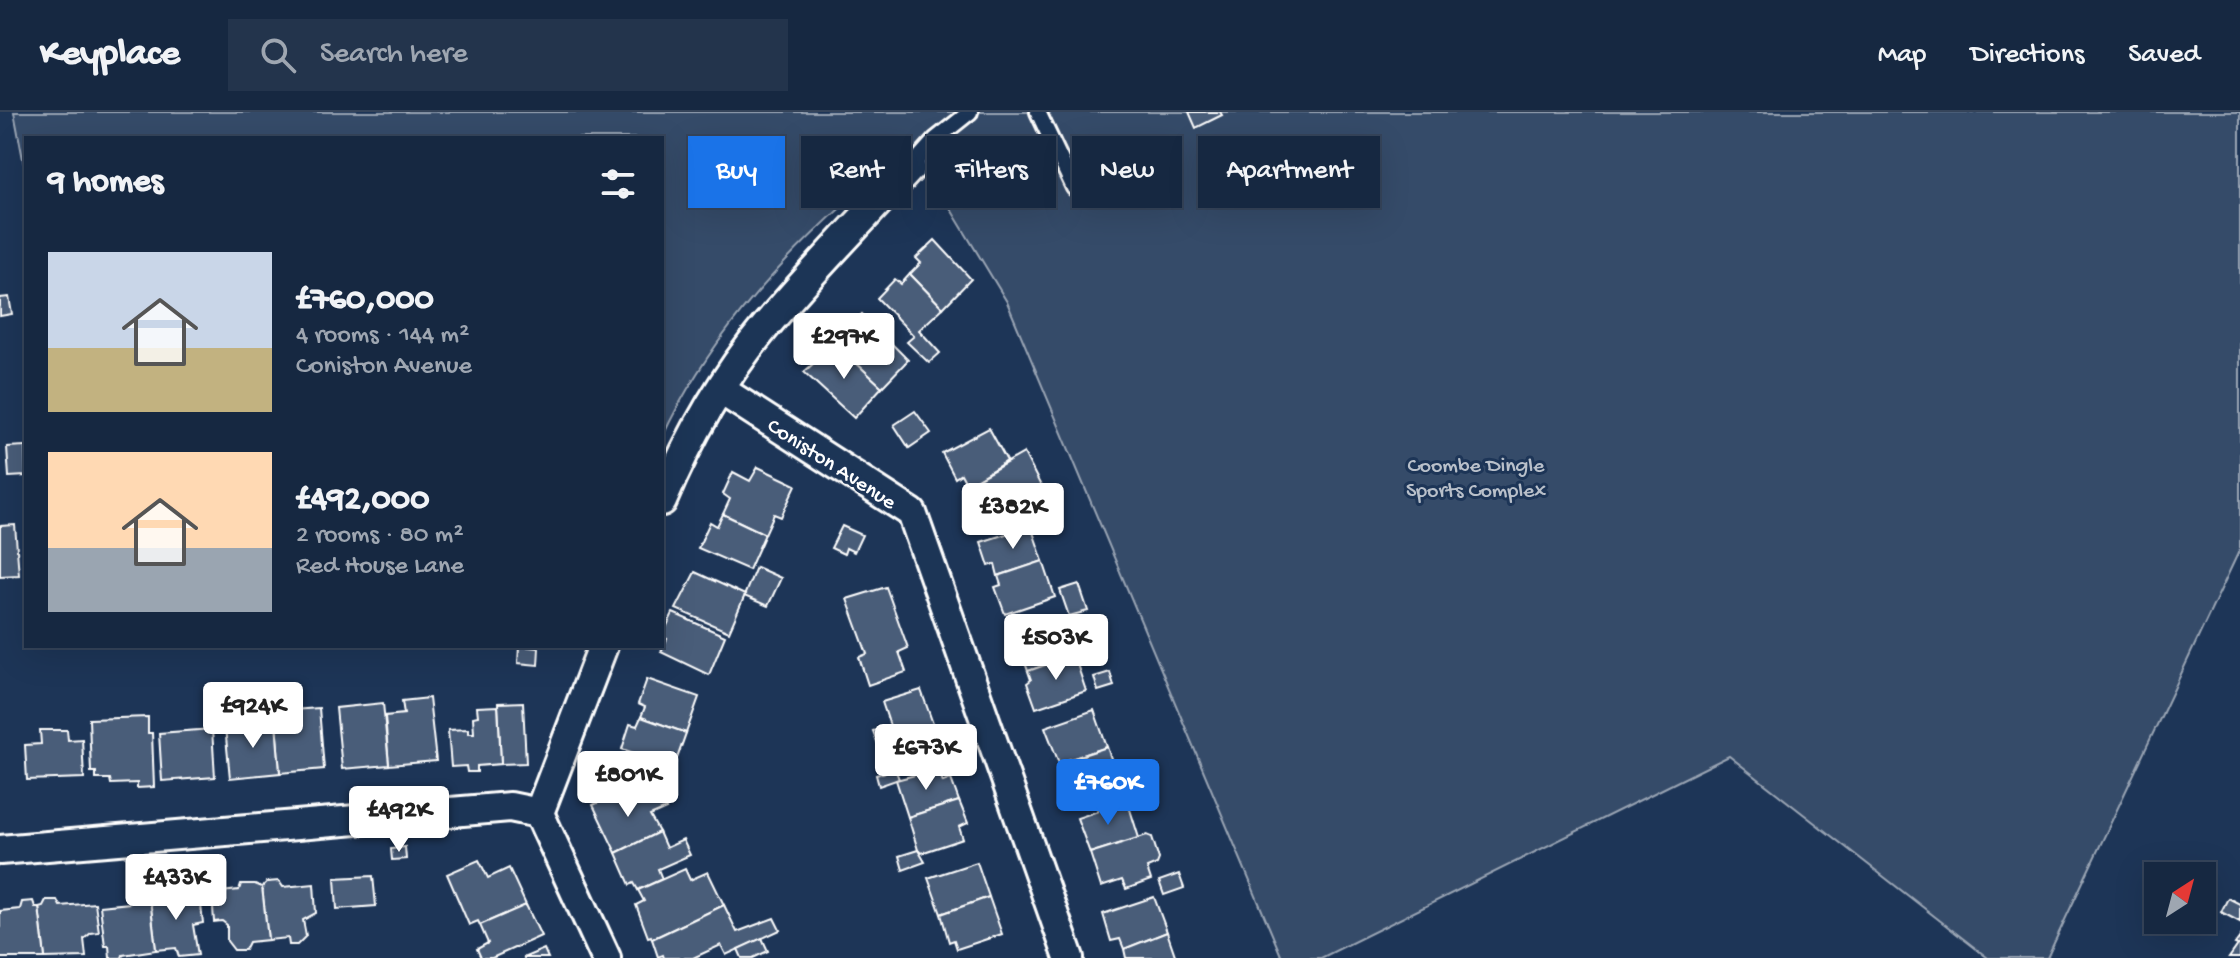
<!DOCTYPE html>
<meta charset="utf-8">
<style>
body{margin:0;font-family:"Gochi Hand",sans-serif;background:#23344c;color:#f1f3f6;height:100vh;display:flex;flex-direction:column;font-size:30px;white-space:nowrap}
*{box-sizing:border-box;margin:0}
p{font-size:26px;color:#9ea6b1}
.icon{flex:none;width:44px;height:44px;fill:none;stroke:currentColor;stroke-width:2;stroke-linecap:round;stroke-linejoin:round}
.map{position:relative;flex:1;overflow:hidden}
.details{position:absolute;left:24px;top:24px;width:640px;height:512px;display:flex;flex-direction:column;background:#162841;border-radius:0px;box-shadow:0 8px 32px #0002,0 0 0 2px #35445a}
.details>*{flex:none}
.hud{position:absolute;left:688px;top:24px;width:760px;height:72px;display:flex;gap:16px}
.needle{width:52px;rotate:36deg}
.fabs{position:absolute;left:2144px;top:750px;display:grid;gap:16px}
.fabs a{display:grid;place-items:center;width:72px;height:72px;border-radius:0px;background:#162841;box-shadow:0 8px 32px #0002,0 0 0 2px #35445a;font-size:40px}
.price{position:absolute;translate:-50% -68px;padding:0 18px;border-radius:8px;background:#fff;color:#222;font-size:26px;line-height:52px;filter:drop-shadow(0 2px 4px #0008)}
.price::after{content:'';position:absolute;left:50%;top:48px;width:24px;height:18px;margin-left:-12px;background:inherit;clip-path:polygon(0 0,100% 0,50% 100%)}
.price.selected{background:#1a73e8;color:#fff}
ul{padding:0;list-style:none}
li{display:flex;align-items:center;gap:24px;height:200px;padding:0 24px}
li span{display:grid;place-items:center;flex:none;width:224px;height:160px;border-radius:0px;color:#555}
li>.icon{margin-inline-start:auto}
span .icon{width:96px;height:96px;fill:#fffc;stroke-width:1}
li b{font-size:34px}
h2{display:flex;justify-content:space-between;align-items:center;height:96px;padding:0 24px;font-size:34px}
.pill{padding:0 28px;border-radius:0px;background:#162841;box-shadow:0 8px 32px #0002,0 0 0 2px #35445a;font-size:28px;line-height:72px}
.pill.selected{background:#1a73e8;color:#fff}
header{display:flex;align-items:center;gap:48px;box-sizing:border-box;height:112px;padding:0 40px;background:#162841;border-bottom:2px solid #35445a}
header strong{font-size:38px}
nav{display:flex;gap:44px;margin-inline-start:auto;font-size:28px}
.search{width:560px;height:72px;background:#23344c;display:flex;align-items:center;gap:20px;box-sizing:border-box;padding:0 28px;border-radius:0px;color:#9ea6b1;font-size:30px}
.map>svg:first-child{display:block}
.green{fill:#364b69;stroke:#9aa5b4;stroke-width:2}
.building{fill:#4a5d79;stroke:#fff;stroke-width:2}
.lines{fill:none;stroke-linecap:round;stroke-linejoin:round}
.lane-casing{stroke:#fff;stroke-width:20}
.street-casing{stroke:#fff;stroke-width:34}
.lane{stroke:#1d3557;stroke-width:14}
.street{stroke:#1d3557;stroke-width:28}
.labels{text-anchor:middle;stroke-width:6;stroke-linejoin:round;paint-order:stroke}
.street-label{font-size:22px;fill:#fff;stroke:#1d3557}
.park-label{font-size:22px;fill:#b9c0ca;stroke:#1d3557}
</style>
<header>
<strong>Keyplace</strong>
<div class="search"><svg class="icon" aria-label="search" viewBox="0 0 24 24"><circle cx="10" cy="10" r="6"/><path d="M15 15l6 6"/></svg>Search here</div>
<nav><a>Map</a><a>Directions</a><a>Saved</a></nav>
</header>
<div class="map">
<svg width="2240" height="846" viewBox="0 0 2240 846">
<rect width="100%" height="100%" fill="#1d3557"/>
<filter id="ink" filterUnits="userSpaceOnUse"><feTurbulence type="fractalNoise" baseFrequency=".0125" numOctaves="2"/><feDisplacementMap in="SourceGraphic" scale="16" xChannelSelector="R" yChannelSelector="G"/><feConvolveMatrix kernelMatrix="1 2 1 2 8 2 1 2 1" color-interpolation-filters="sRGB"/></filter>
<g filter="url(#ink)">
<path class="green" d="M14,0H2240V437L2047,846H1988L1729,644L1321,846H1282L1007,190L935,71L899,45C881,58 865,75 848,89C772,157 705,233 662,326V26H26V63Z"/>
<g class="building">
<path d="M1189,0H1220L1222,3L1196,16Z"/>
<path d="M935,128L971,167L943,196L910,162L921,151L916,146Z"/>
<path d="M910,162L943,196L919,218L940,241L929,251L907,230L914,224L877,186L895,167L901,172Z"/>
<path d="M9,185L12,202L0,204V186Z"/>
<path d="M862,202L908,248L882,275L839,235L849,224L844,219Z"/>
<path d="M839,235L882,275L854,306L804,260L825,241L828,245Z"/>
<path d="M915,299L931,321L909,336L894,313Z"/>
<path d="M989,316L1007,349L967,373L961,362L955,366L942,341Z"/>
<path d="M25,334L26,364L9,365L7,335Z"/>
<path d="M1024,341L1042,376L980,407L967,384L972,382L967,373Z"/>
<path d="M758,355L796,373L781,405L774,402L765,422L723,402L730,387L723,382L733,360L750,369Z"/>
<path d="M1048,380L1058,407L1038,413L1029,387Z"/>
<path d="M723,402L765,422L749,458L698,436L710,410L717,414Z"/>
<path d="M15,413L19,463L0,464V414Z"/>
<path d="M842,414L862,423L854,440L846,436L844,442L831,436Z"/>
<path d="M1031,414L1043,449L998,464L995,452L989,454L981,430Z"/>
<path d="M1043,449L1055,485L1005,502L995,475L1001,473L998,464Z"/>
<path d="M756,455L781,466L768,494L744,484Z"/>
<path d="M695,460L745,483L729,520L676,497Z"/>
<path d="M1079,472L1088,499L1069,504L1060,478Z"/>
<path d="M886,475L908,536L899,540L906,560L868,573L859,545L867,542L847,487Z"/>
<path d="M673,501L725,524L709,563L661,540L667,527L662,524Z"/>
<path d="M1063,506L1074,543L1028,559L1024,548L1020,549L1010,523Z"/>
<path d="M519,534L539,536L538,553L518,551Z"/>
<path d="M1074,543L1086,579L1036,596L1027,571L1031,568L1028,559Z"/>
<path d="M1110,560L1114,574L1098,579L1094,565Z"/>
<path d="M647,567L699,585L686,621L641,605L645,595L638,592Z"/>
<path d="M921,578L937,623L930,625L933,631L906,640L905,635L882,643L873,619L890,614L882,590Z"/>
<path d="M429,586L436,649L389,653L385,604L404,602L402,589Z"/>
<path d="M523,590L526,651L501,652L498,591Z"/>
<path d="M383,591L389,653L342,657L336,596Z"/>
<path d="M498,594L501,652L477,654V660H467L466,654L451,655L448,618L468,617V621H474L473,605L478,604L477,595Z"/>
<path d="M319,596L324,657L280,661L276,611L293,610L292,598Z"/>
<path d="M1094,598L1107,635L1059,651L1045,615Z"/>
<path d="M148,605V621H152L154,675L137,676V671L111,672L110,667H96V660H91L89,607Z"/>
<path d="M641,605L686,621L674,655L622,637L630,612L637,614Z"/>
<path d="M276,611L280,661L230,666L225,615Z"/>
<path d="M212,617L215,665L162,669L159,621Z"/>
<path d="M40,618H67L68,628L82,627L84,666L27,668L25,633L41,632Z"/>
<path d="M1107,635L1121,675L1093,684L1089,677L1070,682L1059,651Z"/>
<path d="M897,641L901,653L884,659L879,647Z"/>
<path d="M895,657L899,667L879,674L876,663Z"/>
<path d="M938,657L943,670L951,667L959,689L908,705L896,668Z"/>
<path d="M622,679L629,694L659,681L666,697L650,704L659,720L616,741L593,693Z"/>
<path d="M1107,688L1110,697L1128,691L1139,726L1090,741L1077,706L1098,699L1096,692Z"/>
<path d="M959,689L968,711L959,715L963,727L921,741L918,738L908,705Z"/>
<path d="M659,720L666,736L683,728L690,743L658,757L662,767L638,778L634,771L630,773L616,741Z"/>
<path d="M1147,723L1152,725L1159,747L1157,752L1147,756L1151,768L1126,777L1122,768L1101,775L1090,741Z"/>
<path d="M405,735L406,747L392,748L391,737Z"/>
<path d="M918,738L925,750L903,758L899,744Z"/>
<path d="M479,748L488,766L509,756L526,793L480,813L478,809L469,813L447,762Z"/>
<path d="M977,750L989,785L941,802L928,766Z"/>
<path d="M685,757L690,768L708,760L724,793L652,827L651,824L648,825L636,793L644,789L638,778Z"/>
<path d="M1179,762L1184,776L1164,783L1159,769Z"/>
<path d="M373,764L376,794L337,797L335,766Z"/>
<path d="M279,769L283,775L314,772L316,801L303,808L306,824L297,833H289L288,826L268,828L262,775L267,770Z"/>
<path d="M241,772H255L262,775L268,828L249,830L245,838H234L227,829V813L222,809L214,810L212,781L239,778Z"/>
<path d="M165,779L170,785L200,784L203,811L193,813L198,843L179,845L176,836L156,838L150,787L153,786L155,780Z"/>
<path d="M143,782L146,787H150L156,838L123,843L122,846H110L109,834H105L100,794L130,791L132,783Z"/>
<path d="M989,785L1002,822L957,837L954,828L949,830L941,802Z"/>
<path d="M1154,785L1167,820L1124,837L1120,827L1111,829L1103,802Z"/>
<path d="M2228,786L2240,792V810L2221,800Z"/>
<path d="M46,788H57L60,794L95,791L99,820L91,821L84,827L86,845L45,846L39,795L43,794Z"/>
<path d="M33,789L35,795H39L45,846H0V799L20,797L22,790Z"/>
<path d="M526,793L541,824L492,846H481L477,837L488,831L480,813Z"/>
<path d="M724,793L737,820L774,806L780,818L726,843L721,833L693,846H664L663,843L658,845L652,827Z"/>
<path d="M1167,820L1176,846H1126L1124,837Z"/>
<path d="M2240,825V846H2229L2238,833L2235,832Z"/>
<path d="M762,826L768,839L753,846H742L738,837Z"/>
<path d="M544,837L548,846H523Z"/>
</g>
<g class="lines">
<defs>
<g id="lane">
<path d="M1038,0L1074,76"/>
<path d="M911,55L936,27L970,0"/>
</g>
<g id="street">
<path d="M721,278L912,401L1069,846"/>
<path d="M662,389C688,328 723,265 765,215C811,160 862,108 911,55"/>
<path d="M539,701L603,534"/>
<path d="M539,701L606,846"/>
<path d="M0,738L510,695L539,701"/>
</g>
</defs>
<use href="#lane" class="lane-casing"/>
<use href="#street" class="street-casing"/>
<use href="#lane" class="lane"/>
<use href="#street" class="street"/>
</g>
</g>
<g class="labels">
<g class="street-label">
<text transform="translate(833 350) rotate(33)" y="8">Coniston Avenue</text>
</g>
<g class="park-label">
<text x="1476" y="359">Coombe Dingle<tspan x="1476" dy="25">Sports Complex</tspan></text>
</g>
</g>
</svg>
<div class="fabs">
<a><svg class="needle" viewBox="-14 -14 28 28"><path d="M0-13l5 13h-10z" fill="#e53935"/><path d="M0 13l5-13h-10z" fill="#9ea6b1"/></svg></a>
</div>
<b class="price" style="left:844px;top:269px">£297K</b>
<b class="price" style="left:1013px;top:439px">£382K</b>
<b class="price" style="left:1056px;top:570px">£503K</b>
<b class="price" style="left:253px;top:638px">£924K</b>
<b class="price" style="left:926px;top:680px">£673K</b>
<b class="price" style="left:628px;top:707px">£801K</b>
<b class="price selected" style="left:1108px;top:715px">£760K</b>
<b class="price" style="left:399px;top:742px">£492K</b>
<b class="price" style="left:176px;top:810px">£433K</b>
<div class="hud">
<a class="pill selected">Buy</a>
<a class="pill">Rent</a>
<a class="pill">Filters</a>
<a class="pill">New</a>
<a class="pill">Apartment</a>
</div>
<section class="details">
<h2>9 homes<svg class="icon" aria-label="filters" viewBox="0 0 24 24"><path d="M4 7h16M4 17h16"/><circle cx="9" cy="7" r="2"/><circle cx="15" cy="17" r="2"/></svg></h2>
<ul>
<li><span style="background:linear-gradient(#c9d6e8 60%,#c2b280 0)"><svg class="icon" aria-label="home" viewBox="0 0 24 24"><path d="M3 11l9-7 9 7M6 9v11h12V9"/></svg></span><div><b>£760,000</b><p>4 rooms · 144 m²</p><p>Coniston Avenue</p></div></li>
<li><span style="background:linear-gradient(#ffd9b3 60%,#9aa5b1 0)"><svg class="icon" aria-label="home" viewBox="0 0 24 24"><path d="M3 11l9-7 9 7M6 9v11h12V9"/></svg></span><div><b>£492,000</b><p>2 rooms · 80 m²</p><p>Red House Lane</p></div></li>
</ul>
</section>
</div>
